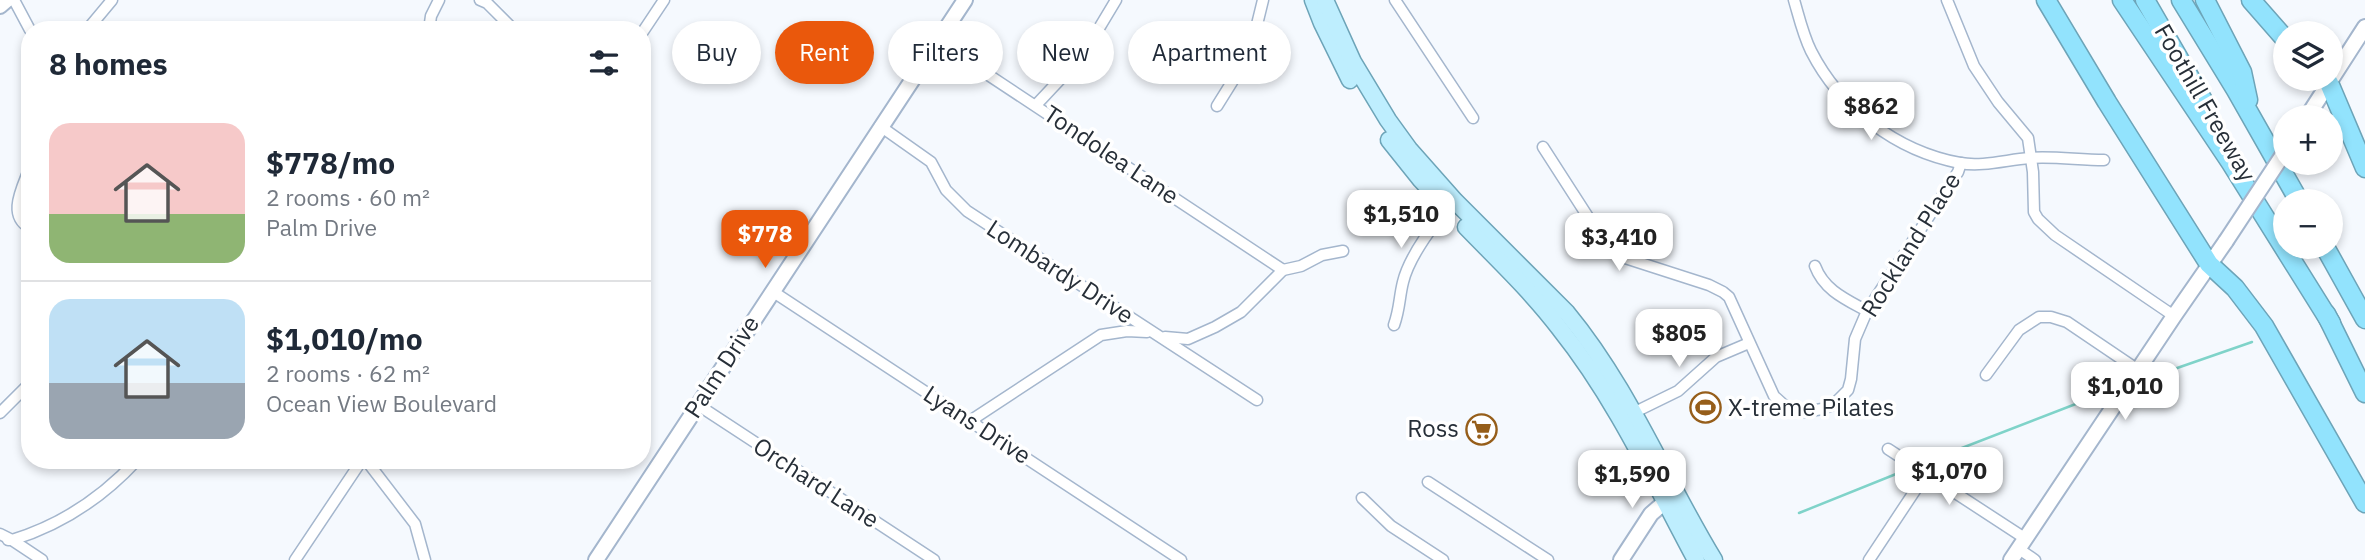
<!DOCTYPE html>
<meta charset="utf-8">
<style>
body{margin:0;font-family:"IBM Plex Sans",sans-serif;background:#f6f6f7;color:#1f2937;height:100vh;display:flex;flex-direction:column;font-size:26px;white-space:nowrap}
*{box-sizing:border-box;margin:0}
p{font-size:23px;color:#747a83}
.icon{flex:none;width:38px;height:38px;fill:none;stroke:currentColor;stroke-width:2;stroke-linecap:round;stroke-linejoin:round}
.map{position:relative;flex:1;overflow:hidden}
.panel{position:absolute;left:21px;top:21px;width:630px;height:448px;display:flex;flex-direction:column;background:#fff;border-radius:28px;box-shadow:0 4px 10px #0003}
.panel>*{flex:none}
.guide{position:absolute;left:672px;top:21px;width:665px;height:63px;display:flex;gap:14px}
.buttons{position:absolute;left:2273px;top:21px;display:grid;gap:14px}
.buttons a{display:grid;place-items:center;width:70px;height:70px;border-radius:50%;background:#fff;box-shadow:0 4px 10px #0003;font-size:35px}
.price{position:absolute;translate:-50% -60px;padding:0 16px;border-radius:14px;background:#fff;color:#222;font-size:23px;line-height:46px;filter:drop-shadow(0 2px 4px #0008)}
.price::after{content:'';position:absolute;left:50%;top:42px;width:21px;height:16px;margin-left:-10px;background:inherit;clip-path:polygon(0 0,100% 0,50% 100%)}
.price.current{background:#ea580c;color:#fff}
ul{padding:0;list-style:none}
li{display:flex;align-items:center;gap:21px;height:175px;padding:0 28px}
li+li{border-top:2px solid #e0e1e3}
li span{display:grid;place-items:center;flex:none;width:196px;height:140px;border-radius:21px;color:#555}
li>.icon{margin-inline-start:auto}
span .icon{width:84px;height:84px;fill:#fffc;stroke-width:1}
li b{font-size:30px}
h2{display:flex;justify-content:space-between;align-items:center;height:84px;padding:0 28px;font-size:30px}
.tag{padding:0 24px;border-radius:32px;background:#fff;box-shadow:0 4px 10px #0003;font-size:24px;line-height:63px}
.tag.current{background:#ea580c;color:#fff}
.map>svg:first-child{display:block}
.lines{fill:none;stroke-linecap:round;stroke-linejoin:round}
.stream{stroke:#7fd3c9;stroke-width:2.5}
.street-casing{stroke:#a4b6cd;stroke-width:13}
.secondary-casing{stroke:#a4b6cd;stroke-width:18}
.primary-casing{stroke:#6da4b8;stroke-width:19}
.highway-casing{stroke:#6da4b8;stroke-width:21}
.street{stroke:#fff;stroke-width:10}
.secondary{stroke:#fff;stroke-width:14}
.primary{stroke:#beeefe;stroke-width:16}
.highway{stroke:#92e3fd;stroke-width:18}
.secondary-bridge-casing{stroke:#a4b6cd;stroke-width:18;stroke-linecap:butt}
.secondary-bridge{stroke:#fff;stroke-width:14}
.labels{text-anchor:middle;stroke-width:7;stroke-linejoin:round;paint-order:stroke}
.street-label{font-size:24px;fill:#272f38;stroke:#fff}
.poi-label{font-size:24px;fill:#272f38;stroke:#fff;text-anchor:start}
</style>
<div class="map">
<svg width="2365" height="560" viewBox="0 0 2365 560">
<rect width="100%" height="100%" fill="#f5f9fe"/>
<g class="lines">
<g class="stream">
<path d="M2157,375L2252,342"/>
<path d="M1923,463L2099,395"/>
<path d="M1799,513L1906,470"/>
</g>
<defs>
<g id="street">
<path d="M14,0L30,30"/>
<path d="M480,0L487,3L514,30"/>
<path d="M1395,0L1473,118"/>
<path d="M1794,0C1799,17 1803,35 1811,51C1840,108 1896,151 1960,163C1982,167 2006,160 2029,158C2053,156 2079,160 2104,160"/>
<path d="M1947,0L1974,66L1998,102L2028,138L2033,172L2034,212L2038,219L2055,235L2174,316"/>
<path d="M87,30L112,0"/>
<path d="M429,30L431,16L439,0"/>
<path d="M642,33L664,0"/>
<path d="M937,41L1283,270"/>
<path d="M1036,105L1083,55L1116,0"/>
<path d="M1217,106L1250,53L1263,0"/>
<path d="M880,126L931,162L946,190L967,211L1257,400"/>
<path d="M1543,147L1608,248L1619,256L1709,285L1723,292L1729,297L1774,396L1784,405L1796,410L1804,412L1822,409L1833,405L1848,390L1851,379L1855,339L1867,311L1958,172L1961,163"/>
<path d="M30,167C23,187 6,215 30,228"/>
<path d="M1815,266C1824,290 1845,299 1867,311"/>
<path d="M772,291L1181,560"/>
<path d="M1394,325C1400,308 1399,298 1403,282C1409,257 1436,219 1455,201"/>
<path d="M1165,337L1188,339L1215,327L1241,312L1283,270L1301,266L1322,255L1343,251"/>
<path d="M1986,375L2019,330L2039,317H2051L2067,322L2138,370"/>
<path d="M698,405L934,560"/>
<path d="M0,413L30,383"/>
<path d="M1631,414L1678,391L1716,357L1749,343"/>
<path d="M970,421L1101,335L1127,331L1147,332"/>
<path d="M1888,449L2026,539"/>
<path d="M366,460L415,524L425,560"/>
<path d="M1428,482L1548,560"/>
<path d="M1362,498L1391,526L1443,560"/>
<path d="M0,534L12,540C61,525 102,498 137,460"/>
<path d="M8,540H12L42,560"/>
<path d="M2019,549L2035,560"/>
<path d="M295,560L362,460"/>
<path d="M1869,560L1926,474"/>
</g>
<g id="secondary">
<path d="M0,6L7,0"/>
<path d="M2307,117L2365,27"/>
<path d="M596,560L965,0"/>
<path d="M1621,560L1651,514L1673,495"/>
<path d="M2011,560L2174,316L2226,241"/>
</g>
<g id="primary">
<path d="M1313,0L1322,23L1350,80"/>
<path d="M1325,0L1353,62L1388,120L1409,149L1455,201L1567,313C1629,388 1664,478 1714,560"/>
<path d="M1389,140L1421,180L1440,200"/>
<path d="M1466,227C1498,260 1532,292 1560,329C1616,399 1654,482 1696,560"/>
</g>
<g id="highway">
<path d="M2046,0L2107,102L2209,264L2235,288L2264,326L2365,503"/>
<path d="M2122,0L2231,163L2331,323"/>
<path d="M2145,0L2208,109"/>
<path d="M2181,0L2236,90L2299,201"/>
<path d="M2205,0L2242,72L2248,100"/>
<path d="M2251,0L2286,40"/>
<path d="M2325,79L2329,83L2365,168"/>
<path d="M2325,247L2365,319"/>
<path d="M2326,314L2365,393"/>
</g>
</defs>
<use href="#street" class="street-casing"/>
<use href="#secondary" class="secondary-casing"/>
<use href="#primary" class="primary-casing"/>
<use href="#highway" class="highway-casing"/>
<use href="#street" class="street"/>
<use href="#secondary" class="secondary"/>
<use href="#primary" class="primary"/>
<use href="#highway" class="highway"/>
<defs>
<path id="secondary-bridge" d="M2226,241L2286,150"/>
</defs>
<use href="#secondary-bridge" class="secondary-bridge-casing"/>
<use href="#secondary-bridge" class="secondary-bridge"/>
</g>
<defs>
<symbol id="stadium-ring" viewBox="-11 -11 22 22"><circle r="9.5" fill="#fff" stroke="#965e1a" stroke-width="1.5"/><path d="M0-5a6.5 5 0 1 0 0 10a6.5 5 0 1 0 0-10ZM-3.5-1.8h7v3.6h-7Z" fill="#965e1a"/></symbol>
<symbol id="supermarket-ring" viewBox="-11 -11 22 22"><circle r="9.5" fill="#fff" stroke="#965e1a" stroke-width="1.5"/><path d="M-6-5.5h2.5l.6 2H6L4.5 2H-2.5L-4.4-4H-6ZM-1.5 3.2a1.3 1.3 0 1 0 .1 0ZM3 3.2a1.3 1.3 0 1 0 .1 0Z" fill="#965e1a"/></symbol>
</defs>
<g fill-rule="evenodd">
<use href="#stadium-ring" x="1688" y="390" width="35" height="35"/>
<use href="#supermarket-ring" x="1464" y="412" width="35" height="35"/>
</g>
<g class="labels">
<g class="street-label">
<text transform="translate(2205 103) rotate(60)" y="8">Foothill Freeway</text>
<text transform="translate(1111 155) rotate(34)" y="8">Tondolea Lane</text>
<text transform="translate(1911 245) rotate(-58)" y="8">Rockland Place</text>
<text transform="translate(1060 272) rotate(33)" y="8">Lombardy Drive</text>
<text transform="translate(722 367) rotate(-57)" y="8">Palm Drive</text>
<text transform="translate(977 425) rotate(33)" y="8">Lyans Drive</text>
<text transform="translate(816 483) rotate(33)" y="8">Orchard Lane</text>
</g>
<g class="poi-label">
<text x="1728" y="416">X-treme Pilates</text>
<text x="1459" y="437" text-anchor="end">Ross</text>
</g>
</g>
</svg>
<div class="buttons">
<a><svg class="icon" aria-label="layers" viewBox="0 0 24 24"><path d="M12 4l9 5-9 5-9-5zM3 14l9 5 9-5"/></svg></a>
<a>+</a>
<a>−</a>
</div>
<b class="price" style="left:1871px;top:142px">$862</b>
<b class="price" style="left:1401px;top:250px">$1,510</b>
<b class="price current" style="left:765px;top:270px">$778</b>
<b class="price" style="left:1619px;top:273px">$3,410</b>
<b class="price" style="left:1679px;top:369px">$805</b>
<b class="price" style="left:2125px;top:422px">$1,010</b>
<b class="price" style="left:1949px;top:507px">$1,070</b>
<b class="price" style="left:1632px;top:510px">$1,590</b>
<div class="guide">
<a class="tag">Buy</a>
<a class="tag current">Rent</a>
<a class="tag">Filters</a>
<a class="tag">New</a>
<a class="tag">Apartment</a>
</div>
<section class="panel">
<h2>8 homes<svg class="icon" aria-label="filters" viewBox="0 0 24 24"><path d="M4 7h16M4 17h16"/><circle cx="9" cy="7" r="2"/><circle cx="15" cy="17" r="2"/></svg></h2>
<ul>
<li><span style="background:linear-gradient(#f6c9c9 65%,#8fb573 0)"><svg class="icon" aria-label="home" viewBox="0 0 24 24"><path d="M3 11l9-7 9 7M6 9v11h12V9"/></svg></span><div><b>$778/mo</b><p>2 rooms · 60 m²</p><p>Palm Drive</p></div></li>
<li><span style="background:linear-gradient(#bfe0f5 60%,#9aa5b1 0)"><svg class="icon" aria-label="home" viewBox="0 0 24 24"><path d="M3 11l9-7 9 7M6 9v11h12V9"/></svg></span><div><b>$1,010/mo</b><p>2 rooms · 62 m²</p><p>Ocean View Boulevard</p></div></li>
</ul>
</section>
</div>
